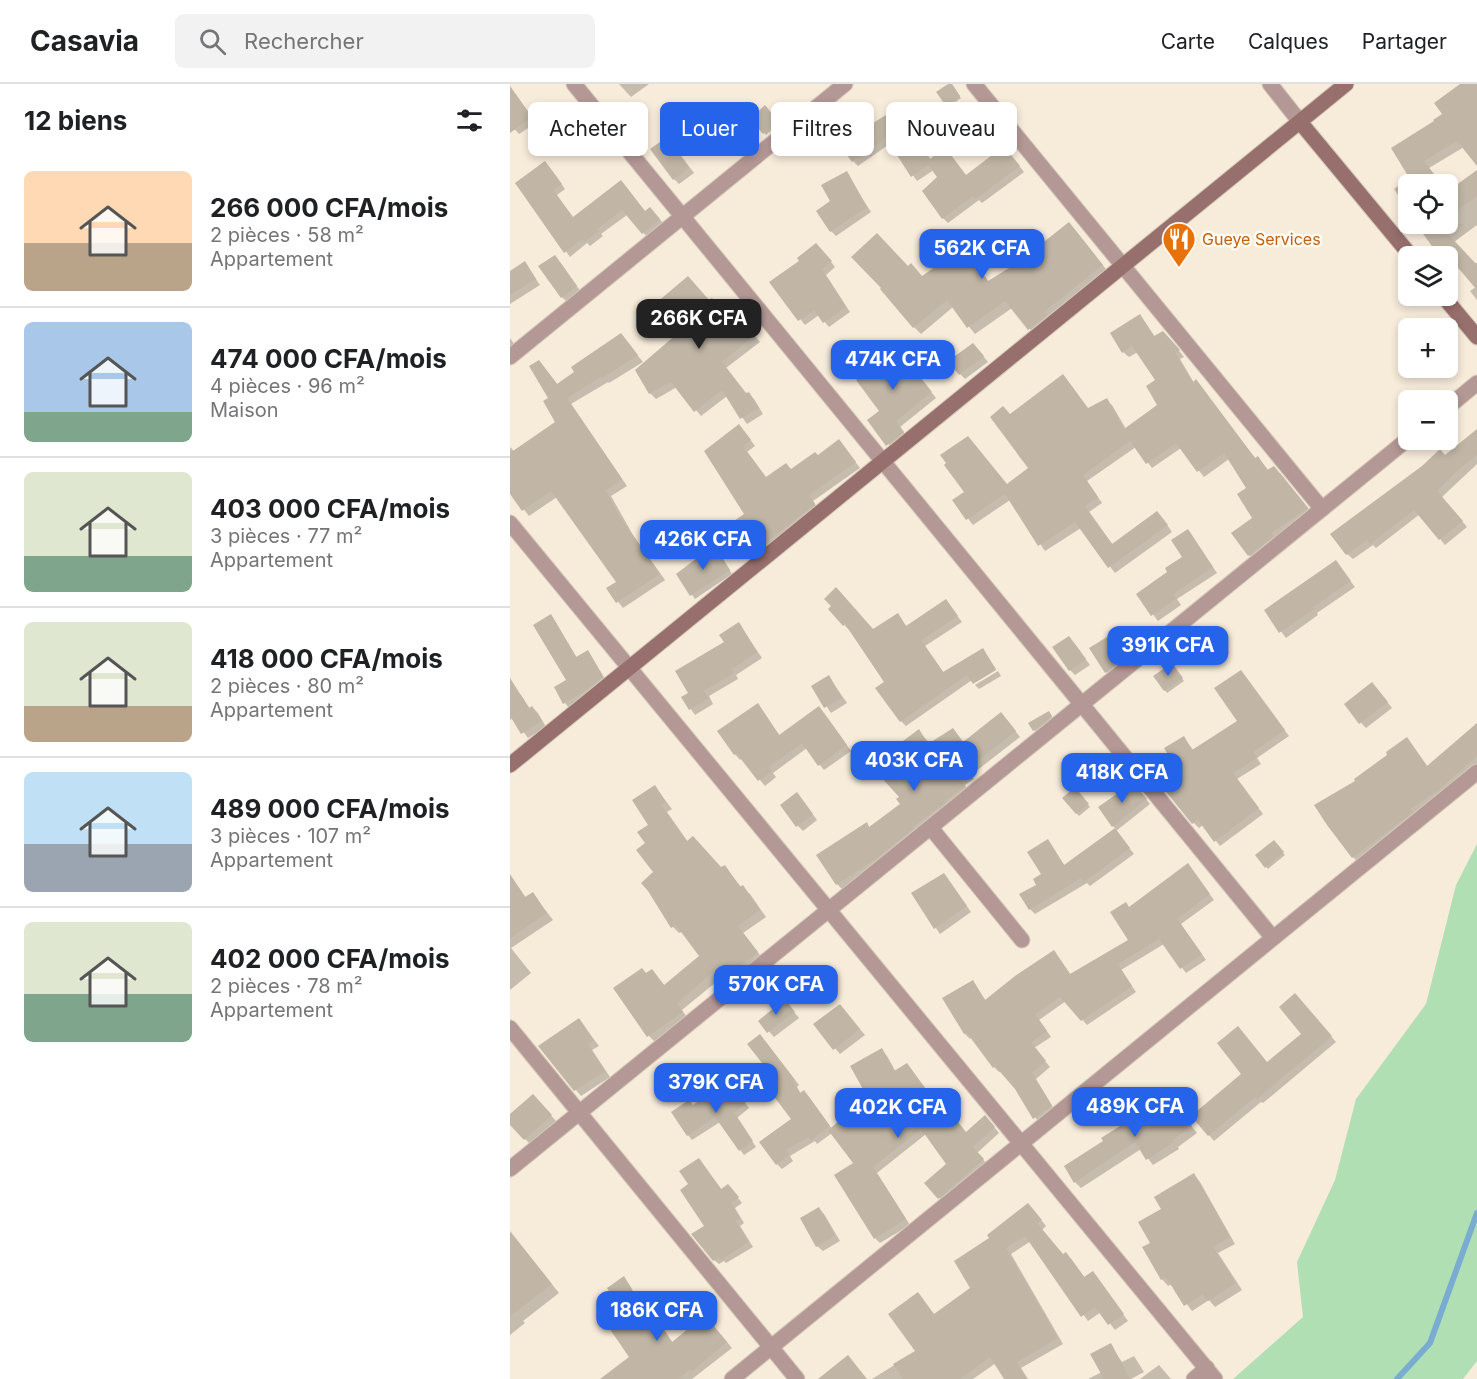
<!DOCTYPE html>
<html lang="fr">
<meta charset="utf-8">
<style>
body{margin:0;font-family:Inter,sans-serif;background:#f2f2f2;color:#202124;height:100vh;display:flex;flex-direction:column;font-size:22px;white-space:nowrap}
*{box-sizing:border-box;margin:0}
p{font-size:20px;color:#757577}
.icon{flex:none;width:33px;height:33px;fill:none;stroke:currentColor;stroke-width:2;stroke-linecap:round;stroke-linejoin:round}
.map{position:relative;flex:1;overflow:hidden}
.panel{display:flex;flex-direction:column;background:#fff;width:510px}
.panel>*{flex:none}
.guide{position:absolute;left:18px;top:18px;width:570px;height:54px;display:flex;gap:12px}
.buttons{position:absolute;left:888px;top:90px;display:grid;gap:12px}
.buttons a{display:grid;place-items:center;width:60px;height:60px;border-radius:9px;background:#fff;box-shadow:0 3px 9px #0003;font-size:30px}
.price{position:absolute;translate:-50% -51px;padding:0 14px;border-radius:12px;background:#2563eb;color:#fff;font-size:20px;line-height:39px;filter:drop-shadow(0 2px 3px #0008)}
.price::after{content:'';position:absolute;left:50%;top:36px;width:18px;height:14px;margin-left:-9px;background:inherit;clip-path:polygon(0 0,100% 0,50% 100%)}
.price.on{background:#222;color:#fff}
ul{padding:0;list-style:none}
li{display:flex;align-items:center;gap:18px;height:150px;padding:0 24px}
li+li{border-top:2px solid #e0e0e0}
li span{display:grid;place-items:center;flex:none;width:168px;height:120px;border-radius:9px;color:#555}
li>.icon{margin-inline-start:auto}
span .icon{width:72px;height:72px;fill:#fffc;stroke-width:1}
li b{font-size:26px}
h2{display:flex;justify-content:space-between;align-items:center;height:72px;padding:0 24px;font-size:26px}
.tag{padding:0 21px;border-radius:9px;background:#fff;box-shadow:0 3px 9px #0003;font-size:21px;line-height:54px}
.tag.on{background:#2563eb;color:#fff}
header{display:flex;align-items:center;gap:36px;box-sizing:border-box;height:84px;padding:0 30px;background:#fff;border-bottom:2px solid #e0e0e0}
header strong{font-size:28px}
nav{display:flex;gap:33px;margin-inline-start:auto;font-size:21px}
.search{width:420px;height:54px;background:#f2f2f2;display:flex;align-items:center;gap:15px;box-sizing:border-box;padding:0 21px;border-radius:9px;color:#757577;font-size:22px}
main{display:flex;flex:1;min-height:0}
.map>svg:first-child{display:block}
.green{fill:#b1dfb4}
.shadow{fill:#0003}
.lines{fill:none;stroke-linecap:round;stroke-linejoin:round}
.stream{stroke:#79acd0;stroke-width:6}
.building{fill:#c1b6a5}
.street-casing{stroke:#d3c8b9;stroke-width:17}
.secondary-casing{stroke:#d3c8b9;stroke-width:17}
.street{stroke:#b49896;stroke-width:15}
.secondary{stroke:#976f6c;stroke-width:15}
.labels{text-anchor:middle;stroke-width:5;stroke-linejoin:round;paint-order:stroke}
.food-label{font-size:16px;fill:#c56008;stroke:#fffaf3;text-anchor:start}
</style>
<header>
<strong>Casavia</strong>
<div class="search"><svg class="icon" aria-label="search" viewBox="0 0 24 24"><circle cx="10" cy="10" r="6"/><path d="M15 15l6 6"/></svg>Rechercher</div>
<nav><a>Carte</a><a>Calques</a><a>Partager</a></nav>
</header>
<main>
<section class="panel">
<h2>12 biens<svg class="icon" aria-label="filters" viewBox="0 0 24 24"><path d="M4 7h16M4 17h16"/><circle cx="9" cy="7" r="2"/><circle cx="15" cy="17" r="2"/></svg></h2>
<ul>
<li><span style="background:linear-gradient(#ffd9b3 60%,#b9a48a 0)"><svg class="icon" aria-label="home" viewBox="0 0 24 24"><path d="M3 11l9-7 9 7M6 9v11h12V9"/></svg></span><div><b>266 000 CFA/mois</b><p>2 pièces · 58 m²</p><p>Appartement</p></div></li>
<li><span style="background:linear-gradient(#a9c7e8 75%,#7fa58c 0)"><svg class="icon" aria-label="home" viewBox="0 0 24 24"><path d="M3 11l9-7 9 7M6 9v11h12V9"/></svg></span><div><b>474 000 CFA/mois</b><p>4 pièces · 96 m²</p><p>Maison</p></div></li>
<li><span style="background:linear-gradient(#dfe7d0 70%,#7fa58c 0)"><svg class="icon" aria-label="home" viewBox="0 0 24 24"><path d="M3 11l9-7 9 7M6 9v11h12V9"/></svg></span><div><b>403 000 CFA/mois</b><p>3 pièces · 77 m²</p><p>Appartement</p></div></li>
<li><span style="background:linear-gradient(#dfe7d0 70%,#b9a48a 0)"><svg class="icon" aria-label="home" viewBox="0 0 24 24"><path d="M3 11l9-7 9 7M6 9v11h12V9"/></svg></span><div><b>418 000 CFA/mois</b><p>2 pièces · 80 m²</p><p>Appartement</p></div></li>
<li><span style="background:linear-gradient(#bfe0f5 60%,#9aa5b1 0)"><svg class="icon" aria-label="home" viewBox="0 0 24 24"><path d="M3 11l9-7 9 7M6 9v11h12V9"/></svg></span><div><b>489 000 CFA/mois</b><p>3 pièces · 107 m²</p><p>Appartement</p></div></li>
<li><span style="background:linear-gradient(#dfe7d0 60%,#7fa58c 0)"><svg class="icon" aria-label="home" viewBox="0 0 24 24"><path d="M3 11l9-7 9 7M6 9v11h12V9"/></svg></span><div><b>402 000 CFA/mois</b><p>2 pièces · 78 m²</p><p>Appartement</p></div></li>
</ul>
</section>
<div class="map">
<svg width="967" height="1295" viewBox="0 0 967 1295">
<rect width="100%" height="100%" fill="#f7ebda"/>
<path class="green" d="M967,760V1277L953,1295H723L793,1233L787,1178L825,1096L846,1015L916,920L946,801Z"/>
<g class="shadow">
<path d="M109,0H139L121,13Z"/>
<path d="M953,0H967V79L954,63L919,84L932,100H898V126L884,105L900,93L926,38L934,30Z"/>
<path d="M443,2L451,14L439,23L437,21Z"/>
<path d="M0,3L26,39L9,50L0,40Z"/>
<path d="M255,24L269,40L256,51L242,35Z"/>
<path d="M381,30L394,48L399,45L404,50L421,76L456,92L499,69L514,88L472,119L469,116L438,139L433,134L429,93L424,86L407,97L381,59L348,82L343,77Z"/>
<path d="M162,60L184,89L169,100L164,95Z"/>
<path d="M40,84L55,105L47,111L64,135L116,103L136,129L145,130L154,140L138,154L117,131L91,150L93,152L80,162L77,159L60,173L7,99Z"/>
<path d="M967,88V141L944,158L964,179H967V216L960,207L966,203L946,180L941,184L938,181V172H931L908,140H938V108Z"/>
<path d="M336,89L361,128L326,152L321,147L322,117Z"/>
<path d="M566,147L599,189L526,252L502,224L465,250L443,223L411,250L404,243L398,184L412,193L454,165L479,198Z"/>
<path d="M311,165L325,183L316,191L340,228L319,243L309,231L295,241L261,198Z"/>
<path d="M50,178L71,208L57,218L52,213Z"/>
<path d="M15,179L30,201L0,220V189Z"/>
<path d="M199,217L211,226H224L250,258L216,284L237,311L238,310L244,315L253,330L237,340L217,312L191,332L167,303L146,315L140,309L127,286L170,250Z"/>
<path d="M635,238L645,253L659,254L674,273L670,275L684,299L746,375L748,373L759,387L770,389L803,430L744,476L739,471L744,434L738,404L719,375L694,393L671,364L642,384L626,363L577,397L592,419L579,428L603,461L653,435L662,448L605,489L571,444L535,467L500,416L463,441L444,416L498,402L520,384L500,331L579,326L596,316L602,321L616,345L649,322L648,296L628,268L619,273L613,268Z"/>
<path d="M111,251L133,278L99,299L98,298L61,320L117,402L101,412L123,451L155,496L113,524L98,505L108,498L47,413L19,432L0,408V363L5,368L47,338L29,277L48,301Z"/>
<path d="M0,254L7,264L0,268Z"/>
<path d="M397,263L411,279L403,285L426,314L390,343L398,354L383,366L360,336L372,328Z"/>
<path d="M468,266L478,278L455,295L450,290Z"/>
<path d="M234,347L245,362L237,368L256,394L282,387L308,373L329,357L350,384L303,417L309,426L252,471L246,466L237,430L196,368Z"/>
<path d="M967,347V380L932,413L957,443L935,461L910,430L866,464L863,461L843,475L837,470L823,450L913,383L935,373Z"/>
<path d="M678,447L707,489L667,515L671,521L648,537L628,511L659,488L674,473Z"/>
<path d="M208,467L222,490L185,515L168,490Z"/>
<path d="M826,478L845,503L807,529L808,531L776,554L756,527Z"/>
<path d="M436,517L452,538L415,562L434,589L473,566L486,585L463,598L462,596L396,642L391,637L376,598L340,545L339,546L320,525L363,546L388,531L397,543Z"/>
<path d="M40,532L45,537L67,574L78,568L97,598L59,624L55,619L58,597Z"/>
<path d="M229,540L252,574L226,591L228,595L199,612L203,620L185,631L173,614L180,609Z"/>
<path d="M596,555L615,582L601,593L596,588Z"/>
<path d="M564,559L580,581L565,591L560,586Z"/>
<path d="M664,583L674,597L657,609L645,593Z"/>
<path d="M488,587L491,592L469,605L465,601Z"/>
<path d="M731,588L779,652L747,674L751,680L727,695L753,730L710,762L693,741L689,744L684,739L647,695L667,682L674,654L684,667L729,638Z"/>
<path d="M319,593L337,619L321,629L303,602Z"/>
<path d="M0,603L5,605L11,611L20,625L22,623L28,629L36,643L18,654L3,634L0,636Z"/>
<path d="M867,605L882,624L856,644L851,639Z"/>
<path d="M248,621L270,652L314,629L341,667L314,686L297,664L263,689L266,693L255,702L232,674L230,676L225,670Z"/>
<path d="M541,631L543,635L526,649L520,639Z"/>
<path d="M497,636L510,653L461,691L464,695L455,701L460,709L333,806L327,800L356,740L360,744L392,720L388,681L409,647L420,660L443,645L454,659Z"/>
<path d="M967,651V682L848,778L843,773L847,697L897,655L918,683Z"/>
<path d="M145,703L162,725L157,728L178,758L212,785L215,783L232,804L240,810L256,833L233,849L253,875L218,901L211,894L172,926L178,935L145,958L139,952L137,891L142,887L155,902L191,873L172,848L169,849L163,843L145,788L138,759Z"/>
<path d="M626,703L640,720L606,747L624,770L580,802L577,799L525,830L520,825L533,791L538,757L555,782L606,745L603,742L616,705Z"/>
<path d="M565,705L580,723L569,732L554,714Z"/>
<path d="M292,716L307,736L293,747L288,742Z"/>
<path d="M763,758L775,771L758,785L747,771Z"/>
<path d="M678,781L704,816L671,840L696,876L676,889L654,860L611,886L626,908L577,941L556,917L529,936L541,953L524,964L540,983L526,995L546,1028L529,1039L506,1004L491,987L489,988L484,983L462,953L460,955L455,950L434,915L462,898L476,917L548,873L561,891L620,856V824Z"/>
<path d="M0,790L16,814L22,809L43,836L1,864L21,889L0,906Z"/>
<path d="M434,790L461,828L430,850L403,810Z"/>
<path d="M790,916L826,958L753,1019L751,1018L704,1057L683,1032L757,980L793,950Z"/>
<path d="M330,922L355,951L330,970L305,941Z"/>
<path d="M280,923L289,934L264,953L250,937Z"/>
<path d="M69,936L89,962L82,966L100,993L71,1012L30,963Z"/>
<path d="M255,957L289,1001L287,1003L291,1010L299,1013L322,1045L360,1015L372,966L377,972L386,988L422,1014L456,1050L480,1038L489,1049L467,1069L478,1081L434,1119L416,1099L438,1080L416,1050L367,1089L400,1141L370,1159L365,1154L346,1080L322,1049L307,1060L305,1057L280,1072L283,1077L272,1085L267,1080L283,1035Z"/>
<path d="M222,1002L239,1024L227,1034L246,1063L234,1071L210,1038L182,1056L178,1051L183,1023Z"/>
<path d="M28,1017L46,1037L20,1060L0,1039V1032Z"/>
<path d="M664,1020L687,1049L668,1063L669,1065L643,1081L631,1065L571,1104L565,1098Z"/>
<path d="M189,1076L212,1106H222L232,1119L225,1124L234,1139L230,1142L243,1163L216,1179L214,1177L209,1180L204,1176L197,1143L180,1101Z"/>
<path d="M684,1091L690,1098L725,1160L708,1169L732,1206L705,1223L699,1216L682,1227L662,1200L658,1202L652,1195L642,1159L653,1125Z"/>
<path d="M309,1125L314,1130L330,1157L313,1167L307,1162Z"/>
<path d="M524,1127L536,1142L532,1146L553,1172L556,1170L562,1176L575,1194L583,1189L618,1237L605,1246L591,1228L578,1237L521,1157L501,1170L553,1260L511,1284L518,1295H496L486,1279L463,1295H362L407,1267L425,1232L462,1204Z"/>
<path d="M0,1148L49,1209L13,1237L15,1239L0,1251Z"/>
<path d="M114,1194L119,1200L146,1247L151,1243L163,1259L200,1238L222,1264L182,1295H92L122,1274L115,1231Z"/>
<path d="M600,1261L612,1278L624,1272L634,1288L621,1295H578L592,1288Z"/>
<path d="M649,1281L661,1295H630Z"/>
</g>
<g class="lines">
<path class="stream" d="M887,1295L920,1259L967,1129"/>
</g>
<g class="building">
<path d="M438,0H442L450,12L436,22L426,8Z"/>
<path d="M950,0H967V82L947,57L914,77L926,93L916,100H903L881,64L924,37L923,36L932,30L924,19Z"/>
<path d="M0,2L22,33L0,49Z"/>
<path d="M255,21L268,37L253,50L240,35Z"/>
<path d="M381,28L393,47L399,43L420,75L435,63L456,91L494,62L510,82L466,115L463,112L432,135L412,107L427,93L418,81L401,93L376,54L342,78L331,63L358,42Z"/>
<path d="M157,53L179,83L163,96L140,65Z"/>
<path d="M35,77L52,100L43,106L63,133L111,96L135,127L140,123L150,135L132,150L112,126L87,145L89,147L74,158L72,155L54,169L5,99Z"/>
<path d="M967,86V112L938,133V107Z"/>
<path d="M337,87L357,123L320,148L306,127L320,117L311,101Z"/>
<path d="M559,138L593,181L534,228L537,231L518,246L495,217L457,244L437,216L403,244L370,205L371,204L341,173L367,149L398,182L401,179L412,192L454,163L478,197L522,170L521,168Z"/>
<path d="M906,140H955L939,151L967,181V206L938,172H929Z"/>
<path d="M306,159L322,177L312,185L336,223L313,239L304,226L288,237L259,198L289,177L287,174Z"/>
<path d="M45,171L67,202L51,214L28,182Z"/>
<path d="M15,177L26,195L0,211V187Z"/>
<path d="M178,192L199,216L202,214L210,224L219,218L245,251L212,278L236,309L239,308L249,324L230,335L212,306L184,328L161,298L139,310L125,286L168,249L146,219Z"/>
<path d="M630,230L644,252L653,247L670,266L665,269L683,298L686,295L745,374L748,372L757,386L764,382L798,424L761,449L764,452L738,472L721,449L742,434L727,410L736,404L714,369L687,388L666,359L636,380L620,357L573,391L588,413L575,422L602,460L647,427L658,441L598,484L565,438L528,462L495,410L456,436L442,416L454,408L434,381L436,379L430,371L458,352L497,400L518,384L480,333L493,322L500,330L553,290L578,324L597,314L614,345L647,321L636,302L645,296L622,262L612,269L600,249Z"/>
<path d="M111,249L128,271L92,294L91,293L57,314L112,395L96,406L108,430L150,490L106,519L96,504L106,498L41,407L12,427L0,410V369L45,338L33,317L38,314L19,282L29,276L47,300L64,288L61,283Z"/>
<path d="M391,256L406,273L399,279L422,308L386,337L394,348L376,362L357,336L369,327L346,296L376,273L374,270Z"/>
<path d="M463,259L474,272L449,291L438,277Z"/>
<path d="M229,340L241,356L233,362L256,393L276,379L281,385L305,368L308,371L329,355L346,378L299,411L305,420L245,467L224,437L234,430L194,367Z"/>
<path d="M967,345V371L949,385L927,407L953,437L929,456L904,426L860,460L857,456L836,471L820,450L912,382L930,365L935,371Z"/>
<path d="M678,445L703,483L663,510L666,515L641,532L626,510L657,488L655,484L672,473L661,456Z"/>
<path d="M204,461L220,486L180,512L166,490Z"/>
<path d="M826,476L841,497L803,523L804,525L769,549L754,526Z"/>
<path d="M326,503L363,545L388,529L396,542L436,515L448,532L411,556L433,588L473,564L486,586L463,600L457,591L390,638L365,604L374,598L335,540L333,542L318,525L321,522L314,515Z"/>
<path d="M41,530L66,573L78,566L93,592L75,607L53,620L44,603L56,596L23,541Z"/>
<path d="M229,538L247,568L222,585L224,589L194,607L199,614L179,626L171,613L178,609L165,587L214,558L209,551Z"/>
<path d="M559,552L576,575L559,587L542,563Z"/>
<path d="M597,553L611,576L595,589L579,564Z"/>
<path d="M662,579L673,594L654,607L643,592Z"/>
<path d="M731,586L775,646L743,668L747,674L723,689L749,724L704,758L688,736L682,740L645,694L665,682L654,664L674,652L682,666L727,637L704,604Z"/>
<path d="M319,591L332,614L314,624L301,602Z"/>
<path d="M0,594L19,624L22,622L32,637L11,650L0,632Z"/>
<path d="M862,598L878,618L849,640L834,620Z"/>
<path d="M248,619L269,651L309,622L337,661L308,682L292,659L259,683L262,687L248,697L227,670L224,671L207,647Z"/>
<path d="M539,627L542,632L523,647L518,639Z"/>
<path d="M491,628L506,647L457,685L459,689L450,695L455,702L435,717L436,718L403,743L404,744L367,774L326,801L306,771L357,738L359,743L390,720L386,715L389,713L371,693L386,681L377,669L409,645L418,660L443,644L453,658Z"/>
<path d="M967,639V672L926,708L900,725L903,728L899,731L842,774L817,741L804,721L845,697L844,695L877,671L876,668L897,653L917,682Z"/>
<path d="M621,696L637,715L602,743L588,723L614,705L613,703Z"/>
<path d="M145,701L156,718L151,721L177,757L183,752L211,783L215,781L230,803L233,801L250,826L228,842L248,868L210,896L204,887L167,919L173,928L137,953L103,904L132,884L136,889L142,885L154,901L189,872L166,841L161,844L138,807L131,799L143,788L126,766L135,759L127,748L138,741L122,716Z"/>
<path d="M565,703L579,720L566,730L552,714Z"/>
<path d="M287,708L303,730L286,743L270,721Z"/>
<path d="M605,744L620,764L574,798L571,794L519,826L509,810L526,801L523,795L531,790L517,768L538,755L554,781Z"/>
<path d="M764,756L774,768L755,784L745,771Z"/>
<path d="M678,779L700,810L667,835L692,870L670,885L649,855L608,880L622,902L571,937L550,913L525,930L537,947L521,958L536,977L522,989L542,1022L523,1035L505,1005L485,982L483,984L457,949L454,950L432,914L463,896L475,916L505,892L544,866L560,890L618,856L600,828L616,818L619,823Z"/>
<path d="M434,789L457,822L424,845L401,809Z"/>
<path d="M0,791L15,813L23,808L37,829L0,854Z"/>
<path d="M785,909L822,952L747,1015L745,1013L698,1052L681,1032L731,990L707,959L728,942L757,978L791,950L769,923Z"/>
<path d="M275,915L285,928L257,949L248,937Z"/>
<path d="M330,920L350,945L323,966L303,940Z"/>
<path d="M69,934L84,956L78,960L95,987L64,1007L28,962Z"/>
<path d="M250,950L285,996L283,997L290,1009L294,1006L320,1042L301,1056L299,1053L276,1066L279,1071L266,1081L249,1058L281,1035L259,1006L268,999L237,960Z"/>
<path d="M372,964L384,987L397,979L421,1012L425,1009L456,1048L475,1031L485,1043L463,1063L474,1075L428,1115L414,1099L436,1080L411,1045L363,1083L396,1135L364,1155L324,1091L343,1079L318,1046L358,1014L340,982Z"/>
<path d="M218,995L236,1019L224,1028L243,1057L229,1067L205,1033L177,1052L161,1028L179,1016L183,1021Z"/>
<path d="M23,1010L42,1031L14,1056L0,1041V1030Z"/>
<path d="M658,1012L682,1042L663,1056L664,1058L636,1076L625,1058L564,1099L554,1082L593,1057L591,1054Z"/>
<path d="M189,1074L211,1105L218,1100L229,1113L221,1119L230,1134L226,1137L239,1158L210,1176L209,1173L203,1177L181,1150L194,1142L170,1106L178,1100L169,1087Z"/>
<path d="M684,1089L720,1153L703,1163L726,1199L698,1217L693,1210L674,1222L656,1193L651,1196L632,1163L640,1159L628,1138L651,1125L644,1113Z"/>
<path d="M518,1119L532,1136L527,1139L553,1170L556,1168L574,1193L583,1187L614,1230L598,1241L585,1223L571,1233L515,1152L496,1164L548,1254L507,1278L517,1295H494L480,1273L450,1295H393L383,1280L405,1267L378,1230L408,1208L424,1230L460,1204L444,1177L479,1154L477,1151Z"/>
<path d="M309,1123L325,1151L306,1163L290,1134Z"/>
<path d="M0,1147L42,1200L0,1232Z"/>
<path d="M114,1192L145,1246L152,1242L162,1258L195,1231L217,1258L182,1287L180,1285L169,1295H90L119,1273L97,1241L113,1230L97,1204Z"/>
<path d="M601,1259L620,1295H594L580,1270Z"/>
<path d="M338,1271L357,1295H308Z"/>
</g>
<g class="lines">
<defs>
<g id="street">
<path d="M64,0L763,854"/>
<path d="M464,0L812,425"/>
<path d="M760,0L790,38"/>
<path d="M0,273L335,0"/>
<path d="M938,323L967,299"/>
<path d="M0,439L705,1295"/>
<path d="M421,744L512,856"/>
<path d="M0,944L287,1295"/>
<path d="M0,1085L898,355"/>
<path d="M222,1295L967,688"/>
<path d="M684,1295L697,1284"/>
</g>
<g id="secondary">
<path d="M790,38L901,172"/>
<path d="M933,212L967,253"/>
<path d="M0,681L836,0"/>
</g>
</defs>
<use href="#street" class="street-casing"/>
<use href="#secondary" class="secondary-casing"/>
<use href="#street" class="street"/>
<use href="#secondary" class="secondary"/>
</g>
<defs>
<symbol id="restaurant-pin" viewBox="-11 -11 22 30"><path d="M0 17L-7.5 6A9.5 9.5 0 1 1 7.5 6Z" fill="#e8710a" stroke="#fffaf3"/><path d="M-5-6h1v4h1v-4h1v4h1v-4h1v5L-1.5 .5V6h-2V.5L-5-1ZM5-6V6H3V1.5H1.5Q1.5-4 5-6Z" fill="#fff"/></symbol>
</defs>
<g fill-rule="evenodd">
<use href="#restaurant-pin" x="650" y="136" width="38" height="52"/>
</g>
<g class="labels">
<g class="food-label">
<text x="692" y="161">Gueye Services</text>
</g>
</g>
</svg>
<div class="buttons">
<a><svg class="icon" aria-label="locate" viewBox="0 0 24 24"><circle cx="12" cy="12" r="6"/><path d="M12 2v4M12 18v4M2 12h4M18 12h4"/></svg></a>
<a><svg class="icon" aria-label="layers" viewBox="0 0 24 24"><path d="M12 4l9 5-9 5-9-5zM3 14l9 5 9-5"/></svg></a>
<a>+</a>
<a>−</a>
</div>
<b class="price" style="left:472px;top:196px">562K CFA</b>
<b class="price on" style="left:189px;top:266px">266K CFA</b>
<b class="price" style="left:383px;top:307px">474K CFA</b>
<b class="price" style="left:193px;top:487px">426K CFA</b>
<b class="price" style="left:658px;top:593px">391K CFA</b>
<b class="price" style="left:404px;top:708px">403K CFA</b>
<b class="price" style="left:612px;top:720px">418K CFA</b>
<b class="price" style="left:266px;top:932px">570K CFA</b>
<b class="price" style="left:206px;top:1030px">379K CFA</b>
<b class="price" style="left:625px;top:1054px">489K CFA</b>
<b class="price" style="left:388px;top:1055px">402K CFA</b>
<b class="price" style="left:147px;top:1258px">186K CFA</b>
<div class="guide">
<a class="tag">Acheter</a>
<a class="tag on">Louer</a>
<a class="tag">Filtres</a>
<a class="tag">Nouveau</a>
</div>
</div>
</main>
